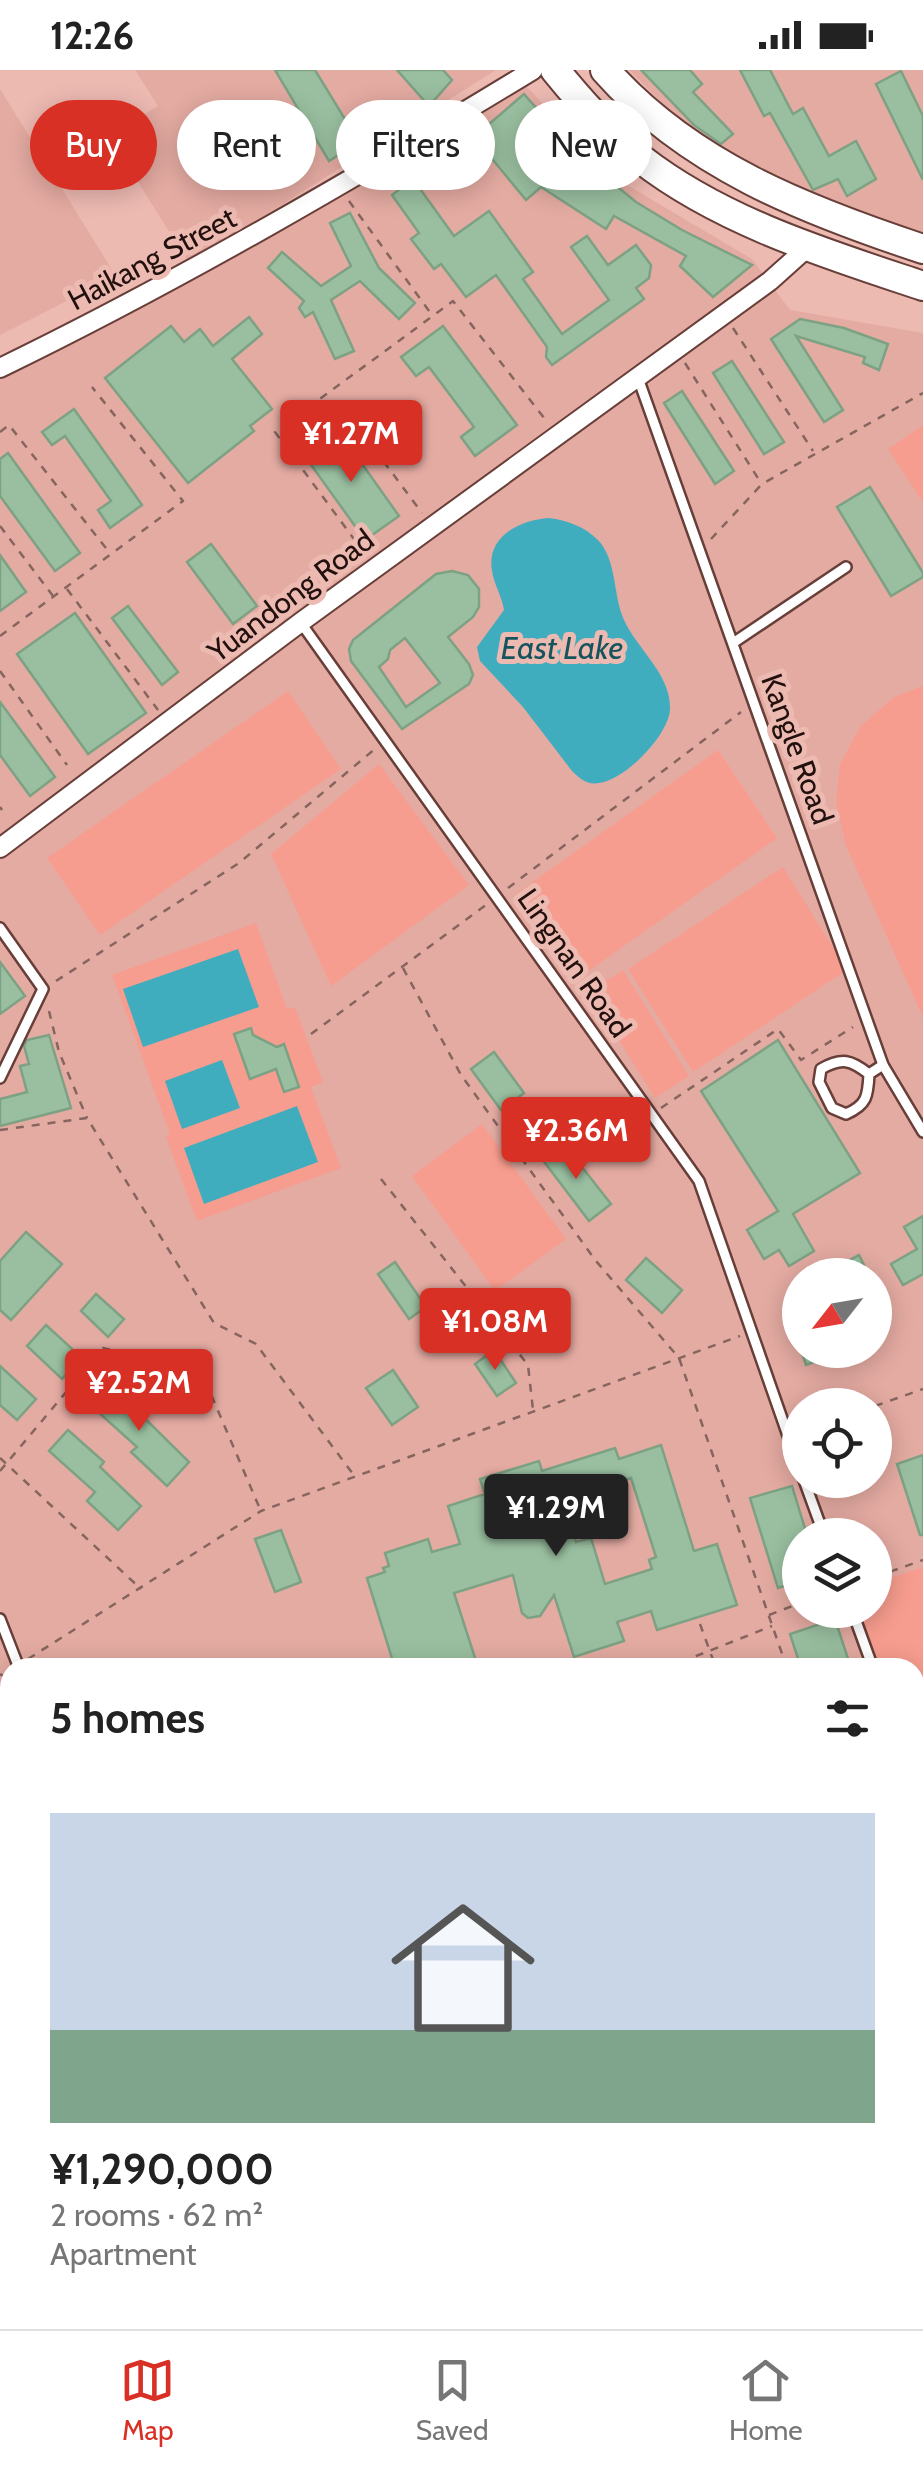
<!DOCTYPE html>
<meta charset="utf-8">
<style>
body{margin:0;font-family:Cabin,sans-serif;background:#f6f6f6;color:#222;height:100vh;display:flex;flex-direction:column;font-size:38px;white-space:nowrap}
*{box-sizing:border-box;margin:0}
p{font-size:32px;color:#767676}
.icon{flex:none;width:55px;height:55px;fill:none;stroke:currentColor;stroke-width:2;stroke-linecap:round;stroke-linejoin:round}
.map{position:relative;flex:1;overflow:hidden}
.details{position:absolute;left:0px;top:1588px;width:925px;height:672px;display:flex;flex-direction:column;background:#fff;border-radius:30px 30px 0 0;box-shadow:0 5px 25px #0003}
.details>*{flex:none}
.banner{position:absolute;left:30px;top:30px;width:865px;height:90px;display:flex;gap:20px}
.needle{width:65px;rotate:239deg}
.tools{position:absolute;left:782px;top:1188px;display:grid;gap:20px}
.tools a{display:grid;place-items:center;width:110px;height:110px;border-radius:50%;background:#fff;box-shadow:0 5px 25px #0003;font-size:50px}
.price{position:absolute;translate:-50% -85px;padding:0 22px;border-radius:10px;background:#d93025;color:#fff;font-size:32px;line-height:65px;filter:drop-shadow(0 2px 5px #0008)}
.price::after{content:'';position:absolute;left:50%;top:60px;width:30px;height:22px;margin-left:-15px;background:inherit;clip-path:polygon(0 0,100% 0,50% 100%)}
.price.selected{background:#222;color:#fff}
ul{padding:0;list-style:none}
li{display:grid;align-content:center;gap:20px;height:530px;padding:0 50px}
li+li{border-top:2px solid #e0e0e0}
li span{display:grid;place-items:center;height:310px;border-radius:0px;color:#555}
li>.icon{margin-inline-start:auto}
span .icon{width:180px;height:180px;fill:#fffc;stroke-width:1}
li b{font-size:42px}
h2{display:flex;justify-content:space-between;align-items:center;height:120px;padding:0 50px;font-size:42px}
.pill{padding:0 35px;border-radius:45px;background:#fff;box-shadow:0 5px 25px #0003;font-size:35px;line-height:90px}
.pill.selected{background:#d93025;color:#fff}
.status{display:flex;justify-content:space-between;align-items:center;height:70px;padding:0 50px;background:#fff;direction:ltr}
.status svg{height:28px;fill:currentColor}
.tab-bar{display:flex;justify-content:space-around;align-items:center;height:140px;border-top:2px solid #e0e0e0;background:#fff;font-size:28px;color:#767676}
.tab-bar a{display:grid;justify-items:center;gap:5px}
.tab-bar .selected{color:#d93025}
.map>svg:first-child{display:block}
.built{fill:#e4aba2;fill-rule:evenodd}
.green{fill:#f79d8f}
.water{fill:#3fadbd}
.building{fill:#9abfa0;stroke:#7da183;stroke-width:2.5;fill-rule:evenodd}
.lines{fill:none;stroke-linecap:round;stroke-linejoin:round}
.service-casing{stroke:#683e38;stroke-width:14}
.minor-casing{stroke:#683e38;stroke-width:22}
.tertiary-casing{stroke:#683e38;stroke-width:28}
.primary-casing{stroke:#683e38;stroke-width:32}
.path{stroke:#86655f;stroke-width:2.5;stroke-dasharray:8 8;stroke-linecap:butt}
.service{stroke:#fff;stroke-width:9}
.minor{stroke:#fff;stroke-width:18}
.tertiary{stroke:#fff;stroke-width:22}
.primary{stroke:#fff;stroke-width:28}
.labels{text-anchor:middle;stroke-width:10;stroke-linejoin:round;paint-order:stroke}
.street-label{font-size:30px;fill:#21100d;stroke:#edbab2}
.water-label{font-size:32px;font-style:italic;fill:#16545d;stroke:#edbab2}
</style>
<div class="status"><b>12:26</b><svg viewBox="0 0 49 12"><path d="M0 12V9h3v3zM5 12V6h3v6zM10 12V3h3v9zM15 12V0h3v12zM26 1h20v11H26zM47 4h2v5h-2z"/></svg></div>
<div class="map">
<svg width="923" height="2259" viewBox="0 0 923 2259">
<rect width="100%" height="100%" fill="#edbab2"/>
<g class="built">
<path d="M135,0H496L189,193L109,66L158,36Z"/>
<path d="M629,0H923V165L813,130L712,82Z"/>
<path d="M526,16L612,106L752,189L790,240L923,263V2259H0V309L95,259L468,46ZM800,1205H875V1280H800ZM800,1335H875V1410H800ZM800,1465H875V1540H800ZM10,1598H915V2250H10Z"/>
<path d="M0,19L116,206L0,265Z"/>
</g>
<g class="green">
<path d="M923,355V432L888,379Z"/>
<path d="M923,616V947L846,776L836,732L840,694L860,657L894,627Z"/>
<path d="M288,621L341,699L100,865L47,788Z"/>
<path d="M718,680L777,768L573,912L513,826Z"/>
<path d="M379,694L469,815L331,916L271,784Z"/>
<path d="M783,797L847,900L693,1002L628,899Z"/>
<path d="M256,853L287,939L295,937L323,1012L311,1017L341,1098L197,1151L166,1067L170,1064L112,905Z"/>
<path d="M623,900L689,1006L655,1028L589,922Z"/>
<path d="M482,1054L566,1169L495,1221L412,1106Z"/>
<path d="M923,1497V1669L915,1672V1598L880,1597L859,1540H875V1513Z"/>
<path d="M197,2250H276L279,2259H201Z"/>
</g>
<g class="water">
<path d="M549,448C567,450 585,457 598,470C617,490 613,526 624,550C637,579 671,604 670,639C669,665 625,710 599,713C587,715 580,709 572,701L523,637L480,591L477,577L504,540C502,526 494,515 492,501C486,466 520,450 549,448Z"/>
<path d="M238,879L259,937L143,977L123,919Z"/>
<path d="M222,990L240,1038L182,1059L165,1011Z"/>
<path d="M297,1036L318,1092L204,1134L184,1078Z"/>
</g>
<g class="building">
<path d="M275,0H315L359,72L329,91Z"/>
<path d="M397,0H443L452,10L429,36Z"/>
<path d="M641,0H690L702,14L693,22L733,64L721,74L694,55Z"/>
<path d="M740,0H770L793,44L803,38L829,86L856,71L876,109L847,126L838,109L813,120L770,43L764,46Z"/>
<path d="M901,1L923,46V110L876,14Z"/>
<path d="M524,24L575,82L636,132L682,160L752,195L713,227L680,196L686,186L614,146L606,159L541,117L526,130L474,67Z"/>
<path d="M413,109L454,166L489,141L533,202L523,209L562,264L609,230L571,177L587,166L608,195L636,175L651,195L649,208L636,218L644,229L552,295L546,287L547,277L496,205L466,227L441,194L434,199L411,169L419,163L392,125Z"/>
<path d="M350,143L379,198L415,233L399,249L360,211L331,230L354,281L335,289L313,242L305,247L299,238L304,231L268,198L282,182L321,216L351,196L330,153Z"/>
<path d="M249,247L262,264L232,289L272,339L250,356L254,361L188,413L105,308L171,256L184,272L200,259L213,276Z"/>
<path d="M800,249L844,258L888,274L879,300L863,293L865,287L796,266L843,340L824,352L771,269Z"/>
<path d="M443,256L517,355L475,386L461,367L474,357L429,297L416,306L401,287Z"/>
<path d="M732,291L784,372L764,384L713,303Z"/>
<path d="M682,321L734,401L715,414L664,333Z"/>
<path d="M74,339L142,435L110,458L98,440L111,431L65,366L52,375L42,362Z"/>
<path d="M338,360L399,446L365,470L304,385Z"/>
<path d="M8,383L80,483L55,501L0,426V389Z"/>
<path d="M870,417L923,503V507L891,526L837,437Z"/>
<path d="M211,474L257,536L233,554L187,492Z"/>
<path d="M0,485L26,522L0,541Z"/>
<path d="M452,501L468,505L479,519V537L473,547L448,567L469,594L473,605L469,614L402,659L351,591L349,579L353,570L436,504ZM405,568L440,613L406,637L379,597L388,589L390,580Z"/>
<path d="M128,536L178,602L162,615L112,548Z"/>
<path d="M75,543L146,643L88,684L17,584Z"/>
<path d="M0,632L55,707L30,726L0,685Z"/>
<path d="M0,892L25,926L0,944Z"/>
<path d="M251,958L253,965L277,977L284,974L299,1017L284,1022L276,999L250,1009L234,964Z"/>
<path d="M49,965L71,1038L0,1056V1029L27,1022L20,996L29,994L24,976L27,970Z"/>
<path d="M778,970L860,1103L793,1144L814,1181L789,1196L779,1180L764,1189L747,1160L778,1141L701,1021Z"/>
<path d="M494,982L524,1023L501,1040L471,999Z"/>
<path d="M563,1073L611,1134L589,1151L542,1089Z"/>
<path d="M923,1146V1204L903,1215L891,1194L917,1179L904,1157Z"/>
<path d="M26,1162L62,1194L11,1250L0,1240V1191Z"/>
<path d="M859,1185L869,1205H843L839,1196Z"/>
<path d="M646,1188L682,1220L662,1243L626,1210Z"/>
<path d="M395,1192L426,1237L409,1249L378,1204Z"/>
<path d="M96,1224L124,1249L108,1267L81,1241Z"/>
<path d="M800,1231V1272H798L785,1236Z"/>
<path d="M46,1255L81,1287L62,1309L27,1276Z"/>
<path d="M494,1280L516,1313L497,1326L475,1294Z"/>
<path d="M801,1280H842V1282L806,1295Z"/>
<path d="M0,1296L36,1329L17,1350L0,1335Z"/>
<path d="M393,1300L418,1337L392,1355L366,1318Z"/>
<path d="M106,1310L189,1392L167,1416L131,1382L137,1377L87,1332Z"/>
<path d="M68,1360L104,1392L100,1397L141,1436L118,1460L87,1431L95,1422L49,1381Z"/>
<path d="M661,1375L694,1481L717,1474L737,1535L657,1560L651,1541L617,1552L624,1571L574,1587L554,1525L540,1546L528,1548L522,1543L513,1505L454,1523L476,1591L454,1598H395L367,1508L385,1502L383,1498L389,1496L385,1483L428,1469L432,1482L460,1474L448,1436L485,1424L480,1409L539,1391L542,1401L615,1378L619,1389ZM631,1408L656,1487L649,1490L652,1499L605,1514L591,1468L576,1472L563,1429Z"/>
<path d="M923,1385V1465H920L897,1394Z"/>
<path d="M792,1416L807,1465H800V1511L778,1518L750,1428Z"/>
<path d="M281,1460L301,1512L275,1522L255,1469Z"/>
<path d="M835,1549L851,1598H801L790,1564Z"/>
</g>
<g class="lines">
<defs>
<g id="service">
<path d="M638,308L883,995L923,1062"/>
<path d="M301,553L699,1111L800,1400"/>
<path d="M733,573L846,497"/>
<path d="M0,858L43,919L0,1008"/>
<path d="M869,1004C868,1026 867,1035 846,1044L832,1038L819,1012L821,999C842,987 851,990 869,1004L883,995"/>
<path d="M804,1410L824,1465"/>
<path d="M852,1540L873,1598"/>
<path d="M0,1549L19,1598"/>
<path d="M915,1713L923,1736"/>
</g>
<g id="minor">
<path d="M0,298C183,209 359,106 533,0"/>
<path d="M0,778L301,552L770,211L809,176"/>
<path d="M915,1678L923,1675"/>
<path d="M915,1797L923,1794"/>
<path d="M0,2001L10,1997"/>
<path d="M0,2126L10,2122"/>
</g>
<path id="tertiary" d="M620,72L646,43"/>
<g id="primary">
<path d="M555,0C581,32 609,64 641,89C722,152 827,184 923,216"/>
<path d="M605,0C689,95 805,140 923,179"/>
</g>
</defs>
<use href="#service" class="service-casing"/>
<use href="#minor" class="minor-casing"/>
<use href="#tertiary" class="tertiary-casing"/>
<use href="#primary" class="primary-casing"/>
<g class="path">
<path d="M349,131L432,245"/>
<path d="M733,258L813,381"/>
<path d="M685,293L761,413"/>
<path d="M355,353L422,443"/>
<path d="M0,362L9,355L109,482"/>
<path d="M0,456L53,526"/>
<path d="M711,469L762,414L923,323"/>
<path d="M365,484L275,362L453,231L548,353"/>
<path d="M67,519L158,640"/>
<path d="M0,566L183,431L92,317"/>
<path d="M0,601L67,695"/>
<path d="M0,737L2,740"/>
<path d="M508,818L741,642"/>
<path d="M403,898L461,1005L596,1191L679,1288L787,1598"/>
<path d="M56,911L239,793L376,678"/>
<path d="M49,941L59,982L87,1048"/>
<path d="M311,964L486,835"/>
<path d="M661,1038L778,959L801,990L853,957"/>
<path d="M0,1060L87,1048L214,1253L256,1274L353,1404"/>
<path d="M381,1109L528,1295L533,1340"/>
<path d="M875,1336L923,1319"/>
<path d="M0,1388L141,1519"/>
<path d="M0,1401L103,1278L201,1301L260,1439"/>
<path d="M875,1507L923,1490"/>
<path d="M769,1545L800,1533"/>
<path d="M700,1554L716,1598"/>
<path d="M28,1589L261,1441L740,1266"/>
<path d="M666,1598L772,1556"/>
<path d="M0,1604L10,1610"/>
<path d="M915,1941L923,1964"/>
<path d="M915,1991L923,1988"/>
<path d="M181,2250L184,2259"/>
<path d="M288,2250L291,2259"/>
<path d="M375,2250L378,2259"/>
<path d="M633,2250L636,2259"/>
<path d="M48,2259L72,2250"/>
<path d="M231,2259L237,2250"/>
<path d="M456,2259L485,2250"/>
</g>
<use href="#service" class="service"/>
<use href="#minor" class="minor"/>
<use href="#tertiary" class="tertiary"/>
<use href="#primary" class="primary"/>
</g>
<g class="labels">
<g class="street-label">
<text transform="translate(152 189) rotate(-28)" y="10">Haikang Street</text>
<text transform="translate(291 526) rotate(-37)" y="10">Yuandong Road</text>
<text transform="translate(797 679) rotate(70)" y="10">Kangle Road</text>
<text transform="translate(574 893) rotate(55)" y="10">Lingnan Road</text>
</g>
<g class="water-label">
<text x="562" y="589">East Lake</text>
</g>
</g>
</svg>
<div class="tools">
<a><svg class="needle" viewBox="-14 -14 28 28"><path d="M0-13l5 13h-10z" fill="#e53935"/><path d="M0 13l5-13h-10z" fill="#767676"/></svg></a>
<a><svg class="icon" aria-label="locate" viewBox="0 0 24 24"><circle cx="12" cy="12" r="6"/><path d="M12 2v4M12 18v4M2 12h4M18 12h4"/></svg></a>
<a><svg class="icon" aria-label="layers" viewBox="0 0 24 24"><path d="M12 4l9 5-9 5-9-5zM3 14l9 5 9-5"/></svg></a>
</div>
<b class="price" style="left:351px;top:415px">¥1.27M</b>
<b class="price" style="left:576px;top:1112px">¥2.36M</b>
<b class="price" style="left:495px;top:1303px">¥1.08M</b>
<b class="price" style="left:139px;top:1364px">¥2.52M</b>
<b class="price selected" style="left:556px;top:1489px">¥1.29M</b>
<div class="banner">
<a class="pill selected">Buy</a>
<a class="pill">Rent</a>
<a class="pill">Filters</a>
<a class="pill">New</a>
</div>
<section class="details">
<h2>5 homes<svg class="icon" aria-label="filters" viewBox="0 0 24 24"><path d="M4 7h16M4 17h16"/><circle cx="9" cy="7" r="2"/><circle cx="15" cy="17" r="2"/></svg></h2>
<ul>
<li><span style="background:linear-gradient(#c9d6e8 70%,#7fa58c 0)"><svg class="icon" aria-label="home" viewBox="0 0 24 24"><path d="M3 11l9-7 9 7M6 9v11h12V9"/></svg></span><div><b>¥1,290,000</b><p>2 rooms · 62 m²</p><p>Apartment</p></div></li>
</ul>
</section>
</div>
<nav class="tab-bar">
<a class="selected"><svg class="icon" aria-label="map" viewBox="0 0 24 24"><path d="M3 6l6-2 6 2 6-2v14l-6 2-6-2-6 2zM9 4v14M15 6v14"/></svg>Map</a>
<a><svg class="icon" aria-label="saved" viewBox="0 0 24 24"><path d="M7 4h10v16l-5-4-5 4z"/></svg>Saved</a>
<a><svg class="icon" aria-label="home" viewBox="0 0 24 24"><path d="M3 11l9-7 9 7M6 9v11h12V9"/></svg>Home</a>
</nav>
